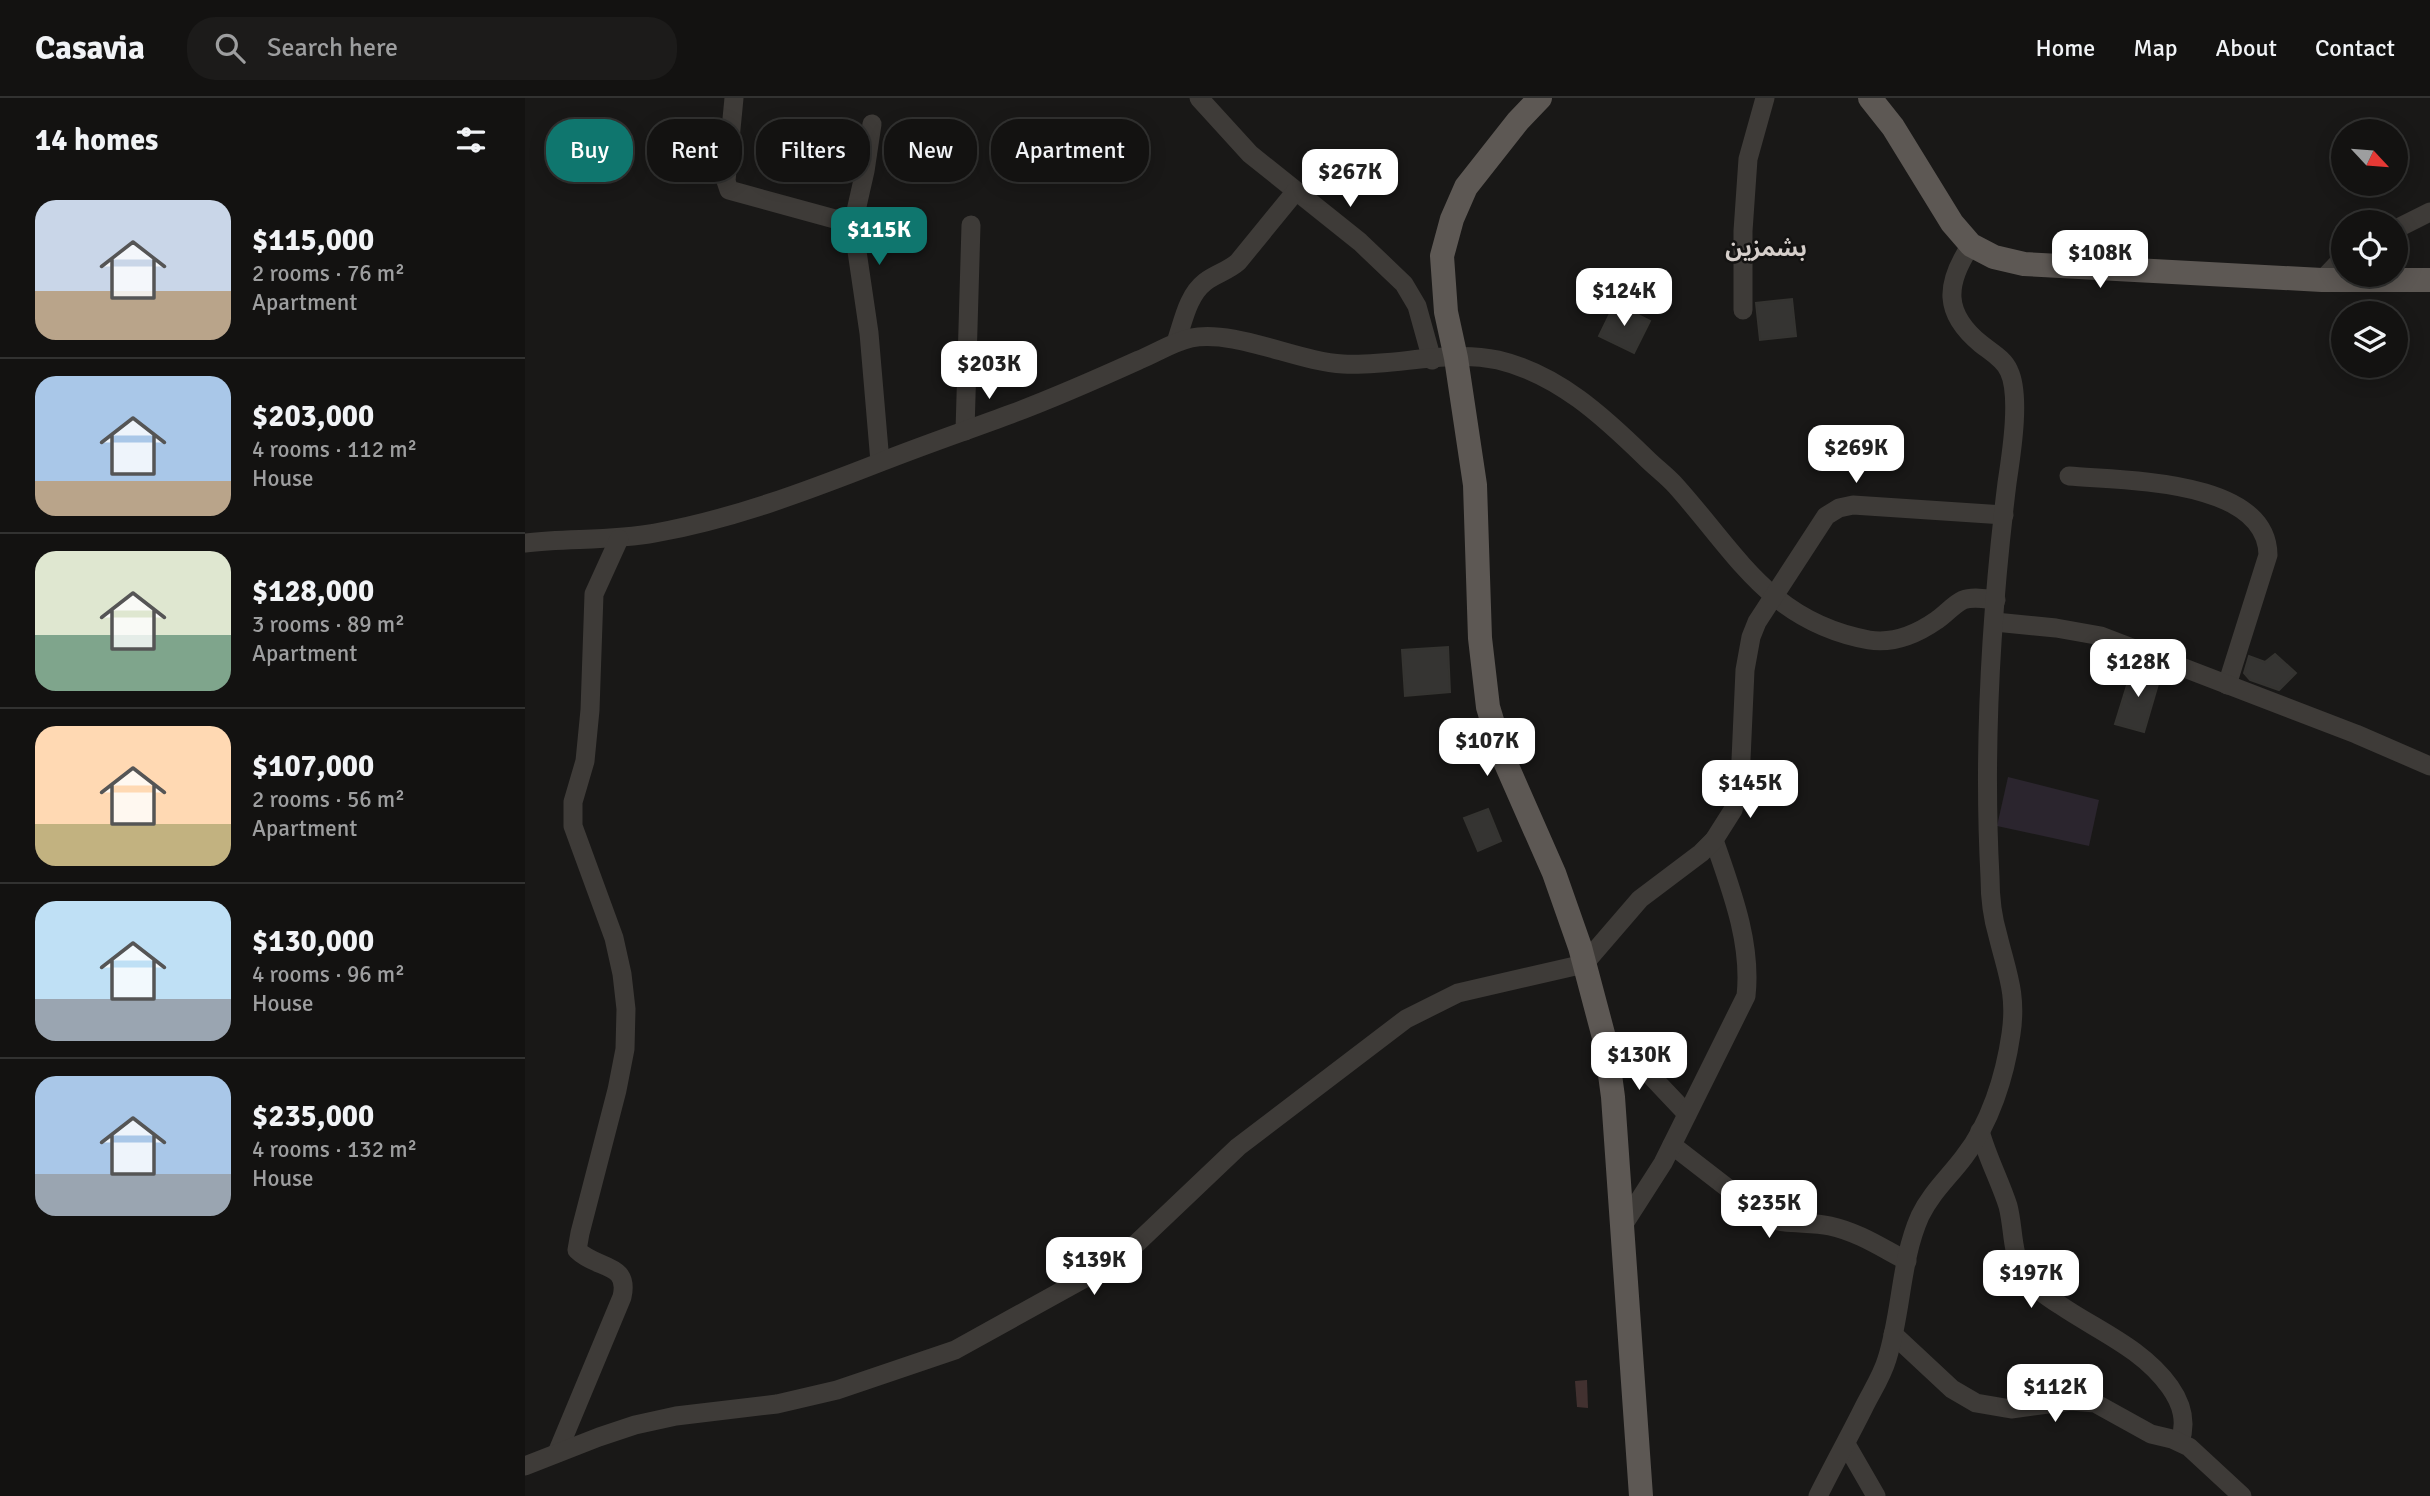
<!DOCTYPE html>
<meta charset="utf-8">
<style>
body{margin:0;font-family:Signika,"Noto Sans Arabic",sans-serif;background:#1c1b1a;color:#f1f3f6;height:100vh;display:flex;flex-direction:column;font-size:26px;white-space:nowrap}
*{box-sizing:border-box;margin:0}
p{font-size:23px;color:#9d9e9f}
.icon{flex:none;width:38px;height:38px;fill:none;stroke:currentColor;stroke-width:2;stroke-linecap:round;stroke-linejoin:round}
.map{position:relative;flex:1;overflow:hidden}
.side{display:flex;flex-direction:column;background:#131211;width:525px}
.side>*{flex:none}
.top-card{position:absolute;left:21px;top:21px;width:665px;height:63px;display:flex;gap:14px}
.needle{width:46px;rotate:116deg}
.fabs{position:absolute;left:1806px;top:21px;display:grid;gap:14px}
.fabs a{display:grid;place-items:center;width:77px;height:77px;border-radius:50%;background:#131211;box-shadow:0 4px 18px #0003,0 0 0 2px #323231;font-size:35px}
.price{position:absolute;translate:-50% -60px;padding:0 16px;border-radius:14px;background:#fff;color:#222;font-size:23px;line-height:46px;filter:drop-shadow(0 2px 4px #0008)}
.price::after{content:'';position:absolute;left:50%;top:42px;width:21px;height:16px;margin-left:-10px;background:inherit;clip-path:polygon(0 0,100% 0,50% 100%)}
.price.active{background:#0f766e;color:#fff}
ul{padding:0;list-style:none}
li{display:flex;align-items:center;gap:21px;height:175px;padding:0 35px}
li+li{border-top:2px solid #323231}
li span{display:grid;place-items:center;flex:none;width:196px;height:140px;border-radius:21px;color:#555}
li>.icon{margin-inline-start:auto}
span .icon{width:84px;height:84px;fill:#fffc;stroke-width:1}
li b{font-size:30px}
h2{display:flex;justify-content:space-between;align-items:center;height:84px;padding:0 35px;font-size:30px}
.tag{padding:0 24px;border-radius:28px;background:#131211;box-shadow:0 4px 18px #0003,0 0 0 2px #323231;font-size:24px;line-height:63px}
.tag.active{background:#0f766e;color:#fff}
header{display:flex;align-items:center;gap:42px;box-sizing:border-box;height:98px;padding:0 35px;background:#131211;border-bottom:2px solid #323231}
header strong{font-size:33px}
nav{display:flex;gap:38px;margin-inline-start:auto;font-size:24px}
.search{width:490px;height:63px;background:#1c1b1a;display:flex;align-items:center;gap:18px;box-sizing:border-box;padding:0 24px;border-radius:28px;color:#9d9e9f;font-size:26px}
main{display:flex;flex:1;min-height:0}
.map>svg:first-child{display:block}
.green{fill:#2b252e}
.water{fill:#423130}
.building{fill:#353432;stroke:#353431;stroke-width:2}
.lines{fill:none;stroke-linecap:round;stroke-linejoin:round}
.minor{stroke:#3e3b38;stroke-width:19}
.major{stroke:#5d5854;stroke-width:24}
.labels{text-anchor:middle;stroke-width:5;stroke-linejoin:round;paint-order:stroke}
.quarter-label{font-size:23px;font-weight:bold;fill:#d5ceca;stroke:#141312}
</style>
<header>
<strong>Casavia</strong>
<div class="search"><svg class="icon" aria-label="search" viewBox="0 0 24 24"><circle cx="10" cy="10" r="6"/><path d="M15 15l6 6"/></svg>Search here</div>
<nav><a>Home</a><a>Map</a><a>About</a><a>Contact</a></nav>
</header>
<main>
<section class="side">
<h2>14 homes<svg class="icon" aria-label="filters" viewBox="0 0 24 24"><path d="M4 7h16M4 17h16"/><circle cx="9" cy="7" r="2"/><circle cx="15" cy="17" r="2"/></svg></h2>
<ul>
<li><span style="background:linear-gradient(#c9d6e8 65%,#b9a48a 0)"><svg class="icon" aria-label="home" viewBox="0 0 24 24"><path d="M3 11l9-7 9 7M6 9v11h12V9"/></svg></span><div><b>$115,000</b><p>2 rooms · 76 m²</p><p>Apartment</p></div></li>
<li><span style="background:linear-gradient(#a9c7e8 75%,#b9a48a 0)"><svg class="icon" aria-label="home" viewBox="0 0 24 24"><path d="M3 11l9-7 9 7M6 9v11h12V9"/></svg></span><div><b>$203,000</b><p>4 rooms · 112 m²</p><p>House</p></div></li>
<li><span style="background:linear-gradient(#dfe7d0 60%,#7fa58c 0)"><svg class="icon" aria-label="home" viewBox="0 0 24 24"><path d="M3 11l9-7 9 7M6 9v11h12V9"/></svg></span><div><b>$128,000</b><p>3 rooms · 89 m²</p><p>Apartment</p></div></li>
<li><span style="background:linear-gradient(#ffd9b3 70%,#c2b280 0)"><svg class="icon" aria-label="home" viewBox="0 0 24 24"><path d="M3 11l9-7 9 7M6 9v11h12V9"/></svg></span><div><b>$107,000</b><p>2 rooms · 56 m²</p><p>Apartment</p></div></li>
<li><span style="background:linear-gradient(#bfe0f5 70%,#9aa5b1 0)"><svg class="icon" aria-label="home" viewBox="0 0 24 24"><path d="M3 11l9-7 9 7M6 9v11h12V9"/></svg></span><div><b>$130,000</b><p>4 rooms · 96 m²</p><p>House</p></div></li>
<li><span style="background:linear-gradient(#a9c7e8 70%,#9aa5b1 0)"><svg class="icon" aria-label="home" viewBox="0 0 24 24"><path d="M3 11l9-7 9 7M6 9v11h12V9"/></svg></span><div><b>$235,000</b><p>4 rooms · 132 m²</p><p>House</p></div></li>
</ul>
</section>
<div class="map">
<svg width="1905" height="1398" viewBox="0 0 1905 1398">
<rect width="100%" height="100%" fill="#191817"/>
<path class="green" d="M1483,679L1574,702L1564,748L1472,728Z"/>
<path class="water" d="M1062,1282L1063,1310L1052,1309L1050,1283Z"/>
<g class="building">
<path d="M1267,201L1271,238L1235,242L1231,205Z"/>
<path d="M1090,205L1125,223L1109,255L1074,238Z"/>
<path d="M923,549L925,594L880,598L877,552Z"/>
<path d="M1750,556L1771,575L1754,592L1725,582L1719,575L1724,558L1740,564Z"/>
<path d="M1608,568L1636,576L1619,634L1590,626Z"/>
<path d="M963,711L976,743L953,753L939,720Z"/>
</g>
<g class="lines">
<g class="minor">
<path d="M209,0L201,83L204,92L328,126L344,235L355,364"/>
<path d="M674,0L725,56L835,144L879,186L892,208L907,262"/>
<path d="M328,126L340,73L347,26"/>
<path d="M1871,131L1905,114"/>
<path d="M1797,182L1818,160"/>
<path d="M1218,212V133L1223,61L1240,0"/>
<path d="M651,244C658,225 662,198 680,184C690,176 703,173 713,164L771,93"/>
<path d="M440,333L446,127"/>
<path d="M1544,378C1597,383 1742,380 1743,457L1702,587"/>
<path d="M0,445C43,440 87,443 130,435C208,421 282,393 356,364C399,347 443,332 486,316C529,300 572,281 614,262C631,255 648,244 666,240C709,231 774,264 818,266C869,269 923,251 973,262C1033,276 1079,319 1121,360C1131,370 1142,378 1151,388C1212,456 1245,524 1344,542C1369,546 1392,536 1412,522C1421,516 1429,506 1438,502C1448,498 1461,501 1471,502"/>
<path d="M1470,524L1531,530L1576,538L1831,636L1905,668"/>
<path d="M1081,947L1111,962L1162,1016"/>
<path d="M1455,1033C1462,1059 1475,1083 1483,1108C1489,1131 1486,1155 1499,1175C1508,1189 1521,1198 1535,1207C1573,1233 1617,1250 1645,1289C1657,1306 1662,1323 1655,1344"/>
<path d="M1147,1047L1240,1119C1261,1128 1283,1123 1305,1128C1333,1134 1357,1150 1382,1163"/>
<path d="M1097,1129L1138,1065L1221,898C1227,845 1206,791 1189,742"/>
<path d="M1368,1236L1427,1291L1451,1305L1486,1311L1546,1303L1570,1305L1626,1336L1647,1341L1664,1349L1717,1398"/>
<path d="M1321,1346L1351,1398"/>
<path d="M32,1355L97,1199C105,1164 72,1172 52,1152L55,1135L92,992L100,951L101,911L97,876L89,840L48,728V704L60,663L65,612L69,496L94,441"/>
<path d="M0,1368L74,1339L110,1327L151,1318L252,1306L312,1292L430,1252L571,1174L612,1145L713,1049L881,921L933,895L1059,866L1115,801L1176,755L1189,742L1208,712L1215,684L1220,572L1226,539L1232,524L1301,418L1314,410L1328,407L1479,417"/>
<path d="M1293,1398C1308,1368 1324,1339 1339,1309C1347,1293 1357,1278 1362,1261C1377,1214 1375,1163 1395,1118C1406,1095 1424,1079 1439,1059C1465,1026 1480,978 1486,936C1492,896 1482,875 1473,838C1467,818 1465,799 1465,779C1458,648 1466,515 1482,385C1486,358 1496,298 1484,273C1479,261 1466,254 1456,246C1418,215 1420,186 1446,147"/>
</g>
<g class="major">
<path d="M1015,0L993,23L941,89L927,121L917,158L921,214L931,260L950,387L955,540L963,609L978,659L1029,775L1055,849L1081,947L1088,999L1116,1398"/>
<path d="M1345,0L1368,29L1427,125L1446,147L1469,159L1499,166L1797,182H1905"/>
</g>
</g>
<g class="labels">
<g class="quarter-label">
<text x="1241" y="158">بشمزين</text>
</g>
</g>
</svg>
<div class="fabs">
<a><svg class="needle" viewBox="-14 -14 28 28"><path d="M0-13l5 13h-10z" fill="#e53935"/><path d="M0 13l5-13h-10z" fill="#9d9e9f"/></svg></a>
<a><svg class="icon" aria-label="locate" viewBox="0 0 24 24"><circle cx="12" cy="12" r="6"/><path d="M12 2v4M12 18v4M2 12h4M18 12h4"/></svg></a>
<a><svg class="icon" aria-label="layers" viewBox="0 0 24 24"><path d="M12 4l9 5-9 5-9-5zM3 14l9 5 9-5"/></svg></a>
</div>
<b class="price" style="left:825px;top:111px">$267K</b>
<b class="price active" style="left:354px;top:169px">$115K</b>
<b class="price" style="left:1575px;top:192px">$108K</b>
<b class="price" style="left:1099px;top:230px">$124K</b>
<b class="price" style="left:464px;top:303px">$203K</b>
<b class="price" style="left:1331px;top:387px">$269K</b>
<b class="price" style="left:1613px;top:601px">$128K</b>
<b class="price" style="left:962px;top:680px">$107K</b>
<b class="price" style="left:1225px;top:722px">$145K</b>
<b class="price" style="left:1114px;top:994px">$130K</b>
<b class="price" style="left:1244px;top:1142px">$235K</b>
<b class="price" style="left:569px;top:1199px">$139K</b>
<b class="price" style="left:1506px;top:1212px">$197K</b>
<b class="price" style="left:1530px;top:1326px">$112K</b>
<div class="top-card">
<a class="tag active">Buy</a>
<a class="tag">Rent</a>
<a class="tag">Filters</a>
<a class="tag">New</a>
<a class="tag">Apartment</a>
</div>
</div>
</main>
